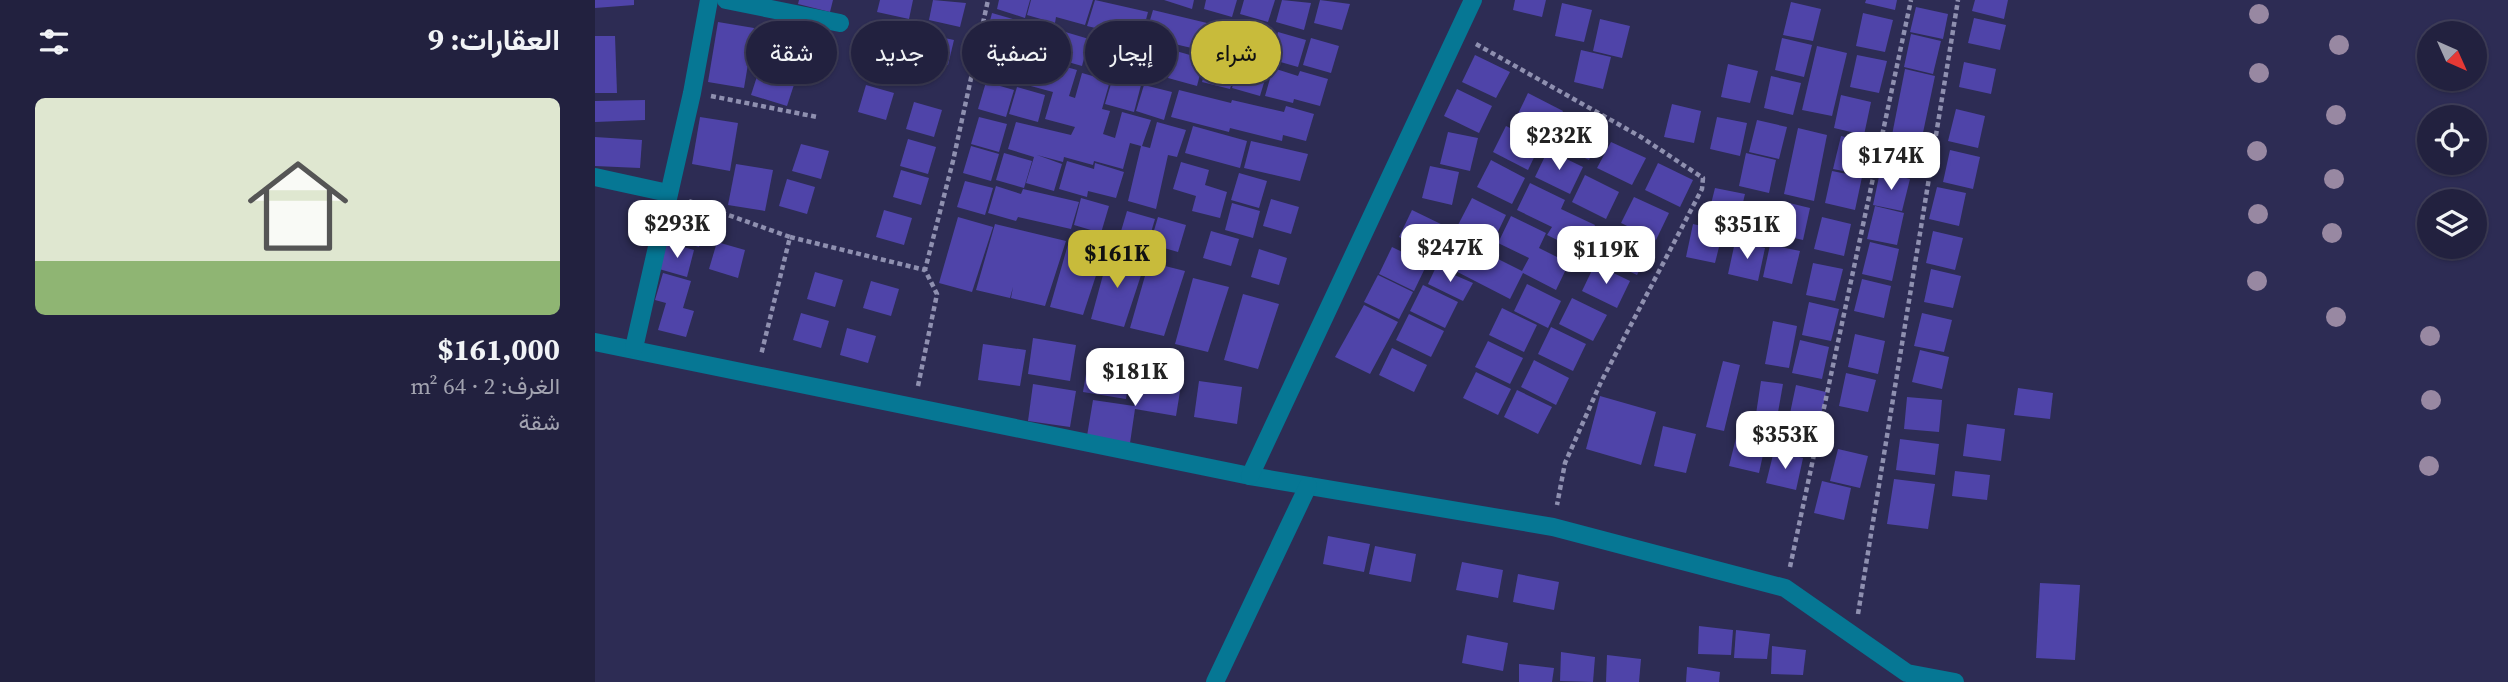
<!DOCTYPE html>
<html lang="ar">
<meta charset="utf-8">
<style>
body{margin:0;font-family:"Source Serif 4",Vazirmatn,serif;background:#2e2e4a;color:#f1f3f6;direction:rtl;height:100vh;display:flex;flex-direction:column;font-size:26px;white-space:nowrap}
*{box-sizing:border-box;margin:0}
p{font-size:23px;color:#a2a3b0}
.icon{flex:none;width:38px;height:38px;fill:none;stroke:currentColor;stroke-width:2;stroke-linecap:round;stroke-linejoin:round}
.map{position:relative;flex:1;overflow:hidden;direction:ltr}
.side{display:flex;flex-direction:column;background:#22213f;width:595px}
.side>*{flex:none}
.hud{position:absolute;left:21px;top:21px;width:665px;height:63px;direction:rtl;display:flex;gap:14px}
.needle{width:46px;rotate:135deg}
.controls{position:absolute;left:1822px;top:21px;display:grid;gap:14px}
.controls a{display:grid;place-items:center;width:70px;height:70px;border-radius:50%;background:#22213f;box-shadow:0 2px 5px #0004,0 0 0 2px #3f3e59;font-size:35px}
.price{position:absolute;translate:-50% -60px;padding:0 16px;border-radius:14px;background:#fff;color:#222;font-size:23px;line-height:46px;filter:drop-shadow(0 2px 4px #0008)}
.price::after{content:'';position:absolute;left:50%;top:42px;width:21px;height:16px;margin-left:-10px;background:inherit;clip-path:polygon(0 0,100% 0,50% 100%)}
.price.active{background:#c8bb3b;color:#111}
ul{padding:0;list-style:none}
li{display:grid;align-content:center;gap:14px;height:371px;padding:0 35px}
li span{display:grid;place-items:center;height:217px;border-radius:10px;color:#555}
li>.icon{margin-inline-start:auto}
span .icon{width:126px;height:126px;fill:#fffc;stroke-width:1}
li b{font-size:30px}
h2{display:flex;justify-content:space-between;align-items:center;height:84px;padding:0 35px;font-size:30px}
.tag{padding:0 24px;border-radius:32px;background:#22213f;box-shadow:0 2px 5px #0004,0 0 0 2px #3f3e59;font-size:24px;line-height:63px}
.tag.active{background:#c8bb3b;color:#111}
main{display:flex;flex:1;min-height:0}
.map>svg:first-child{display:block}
.building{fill:#4f44a9}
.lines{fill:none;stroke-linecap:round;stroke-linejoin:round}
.path{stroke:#8f90b0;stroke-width:4.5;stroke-dasharray:5 3.5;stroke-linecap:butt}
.minor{stroke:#067794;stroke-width:18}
.tree{fill:#9888a2}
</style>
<main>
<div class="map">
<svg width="1913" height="682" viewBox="0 0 1913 682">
<rect width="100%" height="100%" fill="#2d2c54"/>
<g class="building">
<path d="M0,0H39V5L0,8Z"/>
<path d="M204,0H238L235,12L203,4Z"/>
<path d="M285,0H318L314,19L282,12Z"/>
<path d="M338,0L371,3L365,27L334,20Z"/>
<path d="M404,0H435L430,18L402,9Z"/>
<path d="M436,0H498L490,25L461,17L460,23L432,15Z"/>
<path d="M500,0L553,12L546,39L492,26Z"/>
<path d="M569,0H599L597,9Z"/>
<path d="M611,0H642L637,17L609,9Z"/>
<path d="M649,0H680L673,22L645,14Z"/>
<path d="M687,0L716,3L709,30L681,22Z"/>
<path d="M725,0L755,4L747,30L719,23Z"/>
<path d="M920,0H951L947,17L918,10Z"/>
<path d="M1271,0H1302L1300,10L1270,3Z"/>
<path d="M1380,0H1413L1409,19L1377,11Z"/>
<path d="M1196,2L1226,9L1218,41L1188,35Z"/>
<path d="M967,3L997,10L989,42L960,36Z"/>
<path d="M1321,7L1353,14L1348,39L1315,32Z"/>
<path d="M558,10L612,23L605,50L550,37Z"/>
<path d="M397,13L425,21L418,48L390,40Z"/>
<path d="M1268,13L1298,20L1290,52L1261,46Z"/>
<path d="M1379,18L1411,25L1405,50L1373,43Z"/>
<path d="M1005,19L1035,26L1027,58L998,51Z"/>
<path d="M620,21L678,33L670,60L612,47Z"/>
<path d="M123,22L159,28L149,88L113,82Z"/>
<path d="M281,22L313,29L307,54L275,47Z"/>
<path d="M432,23L460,31L453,58L425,50Z"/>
<path d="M467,31L494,39L487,66L459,58Z"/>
<path d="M683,32L711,40L703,67L675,59Z"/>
<path d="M326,33L359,40L353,65L321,58Z"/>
<path d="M509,34L537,41L529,69L501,60Z"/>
<path d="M1316,34L1346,41L1338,74L1309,67Z"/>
<path d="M0,36H20L22,93H0Z"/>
<path d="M175,36L211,48L192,106L156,95Z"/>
<path d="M716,38L744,46L736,73L708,65Z"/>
<path d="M1187,38L1217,45L1209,77L1180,70Z"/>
<path d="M541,44L570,52L562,79L534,71Z"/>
<path d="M1222,46L1252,53L1237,116L1207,110Z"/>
<path d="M391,48L420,56L412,83L384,75Z"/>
<path d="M986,50L1016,57L1008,89L979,82Z"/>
<path d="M581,51L609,59L602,86L573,78Z"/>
<path d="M425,54L482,70L474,96L480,98L487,73L515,81L507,109L515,111L508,134L520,138L527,112L556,120L547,146L555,148L562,122L591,130L582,157L573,155L561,209L533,201L546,146L535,143L528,169L499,161L498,165L469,157L468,162L442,155L467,164L459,191L431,183L439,157L413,149L421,122L476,135L480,127L450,119L458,92L417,81Z"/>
<path d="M615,54L643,62L635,89L607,82Z"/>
<path d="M880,55L915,72L901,98L867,82Z"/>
<path d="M1262,55L1292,61L1284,93L1255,87Z"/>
<path d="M645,61L673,69L665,96L637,88Z"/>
<path d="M1369,62L1401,69L1396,94L1364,87Z"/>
<path d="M1133,64L1163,71L1155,103L1126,97Z"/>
<path d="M678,68L703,76L705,71L733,79L725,106L699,99L698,103L670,96Z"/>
<path d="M1310,69L1340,76L1326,142L1297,135Z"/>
<path d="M1176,76L1206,83L1198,115L1169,108Z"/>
<path d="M518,77L546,85L539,112L510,104Z"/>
<path d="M391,82L419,90L411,117L383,109Z"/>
<path d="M271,85L299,93L291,120L263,112Z"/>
<path d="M549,85L577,92L569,120L541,111Z"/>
<path d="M422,87L450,95L443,122L414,114Z"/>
<path d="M862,89L897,106L884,133L849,116Z"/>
<path d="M584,90L636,103L637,100L689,112L691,106L719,114L711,141L688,135L687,141L635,128L634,132L576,117Z"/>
<path d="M933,93L968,111L955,137L920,120Z"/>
<path d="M1246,95L1276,102L1269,135L1239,128Z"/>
<path d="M50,100V120L0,122V101Z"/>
<path d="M319,102L347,110L339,137L311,129Z"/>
<path d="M1077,104L1106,111L1099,143L1069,137Z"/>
<path d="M1361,109L1390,116L1383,148L1353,141Z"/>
<path d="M972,116L1007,134L994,160L959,143Z"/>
<path d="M105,117L143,123L135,171L97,164Z"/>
<path d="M384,117L412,124L404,152L376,144Z"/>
<path d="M1122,117L1152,123L1145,156L1115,149Z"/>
<path d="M1162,120L1192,127L1184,159L1154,152Z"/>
<path d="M598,126L652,141L645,168L590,153Z"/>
<path d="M911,126L946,143L933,170L898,152Z"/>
<path d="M1203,128L1232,135L1219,201L1189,194Z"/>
<path d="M853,132L883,138L875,171L845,164Z"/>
<path d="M1246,136L1275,143L1268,175L1238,169Z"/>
<path d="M0,137L47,140L45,168L0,166Z"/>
<path d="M313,139L341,147L333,174L305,166Z"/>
<path d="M1292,139L1321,145L1314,177L1284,170Z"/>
<path d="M656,141L713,154L705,181L649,168Z"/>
<path d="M1016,142L1051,158L1037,185L1002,168Z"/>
<path d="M206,144L234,151L226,179L197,171Z"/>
<path d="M376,146L404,154L396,181L368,173Z"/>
<path d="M953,150L988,167L975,194L940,177Z"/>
<path d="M1355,150L1385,157L1378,189L1348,182Z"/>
<path d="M409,153L437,161L429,188L401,180Z"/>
<path d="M1151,153L1181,160L1174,193L1144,186Z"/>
<path d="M896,160L930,178L917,204L882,187Z"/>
<path d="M472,161L499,169L500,163L529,172L521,198L493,191L492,197L464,189Z"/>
<path d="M586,162L614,170L610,185L632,192L625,218L597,211L601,196L578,189Z"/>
<path d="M1063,163L1098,180L1085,207L1050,190Z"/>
<path d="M141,164L178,170L170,211L133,205Z"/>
<path d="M835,166L864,172L857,205L827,198Z"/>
<path d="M306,170L334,178L326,205L298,197Z"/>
<path d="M1237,171L1267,177L1260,210L1230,203Z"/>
<path d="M1285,172L1315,179L1307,211L1278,205Z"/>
<path d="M644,173L672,181L664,208L636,200Z"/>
<path d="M990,175L1024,192L1011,219L977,202Z"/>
<path d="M192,179L220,187L212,214L184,206Z"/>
<path d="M370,181L398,188L390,215L362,207Z"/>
<path d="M935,183L970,200L966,209L1000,225L987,252L952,235L957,227L922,210Z"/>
<path d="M401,186L426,194L428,189L484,202L476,229L423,217L421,221L393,213Z"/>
<path d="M1342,187L1371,193L1364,226L1334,219Z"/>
<path d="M1120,188L1150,194L1142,227L1112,220Z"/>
<path d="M1039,197L1074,213L1061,240L1026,223Z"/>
<path d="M486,198L514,206L506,233L479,225Z"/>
<path d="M877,198L911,215L898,242L863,225Z"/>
<path d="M676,199L704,207L696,234L668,226Z"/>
<path d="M1186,201L1215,208L1208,240L1178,233Z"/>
<path d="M637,203L665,211L658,238L630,230Z"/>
<path d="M1280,206L1309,213L1302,245L1272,239Z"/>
<path d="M289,210L317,218L309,245L281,237Z"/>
<path d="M817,210L852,227L838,254L804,237Z"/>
<path d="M84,211L112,220L104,247L76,239Z"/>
<path d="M532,211L560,219L552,246L524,238Z"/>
<path d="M916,216L951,233L944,248L974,263L961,290L928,273L915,299L845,263L859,237L927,271L934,258L903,243Z"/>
<path d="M363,217L398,227L377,292L344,283Z"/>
<path d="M563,217L591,225L583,252L555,244Z"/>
<path d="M1227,217L1256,224L1249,256L1219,249Z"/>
<path d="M400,224L471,241L450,306L416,298L418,287L415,298L381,290Z"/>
<path d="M1098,224L1128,231L1120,263L1091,257Z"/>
<path d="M616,231L644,239L636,266L608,258Z"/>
<path d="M1020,231L1055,248L1042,275L1007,258Z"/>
<path d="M1338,231L1368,238L1360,270L1331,263Z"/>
<path d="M474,241L509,251L488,315L455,307Z"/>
<path d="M71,242L99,250L92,277L64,269Z"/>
<path d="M122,242L150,250L143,278L114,269Z"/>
<path d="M1140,242L1170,248L1163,281L1133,274Z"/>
<path d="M1275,242L1304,249L1297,281L1267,274Z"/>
<path d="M1175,245L1205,251L1197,284L1168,277Z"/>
<path d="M797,247L832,264L819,291L784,274Z"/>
<path d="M664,249L692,258L684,285L656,277Z"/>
<path d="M514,253L550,263L529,327L496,319Z"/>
<path d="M554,262L590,271L569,336L535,328Z"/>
<path d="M1218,263L1248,269L1240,301L1211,295Z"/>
<path d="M1000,264L1035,281L1022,308L987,291Z"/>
<path d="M841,267L878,283L868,301L833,284Z"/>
<path d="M1336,269L1366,276L1358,308L1329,302Z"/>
<path d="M220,272L248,280L240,307L212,299Z"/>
<path d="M68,273L96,281L88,308L99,311L91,337L63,330L71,303L60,300Z"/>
<path d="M783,275L818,292L804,319L769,302Z"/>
<path d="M598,278L634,287L613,352L580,344Z"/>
<path d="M1267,279L1296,286L1289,318L1259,311Z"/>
<path d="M276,281L304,289L296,316L268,308Z"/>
<path d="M932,284L966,301L953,328L919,311Z"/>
<path d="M828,285L863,302L850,328L815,311Z"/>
<path d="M648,294L684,304L663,369L629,360Z"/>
<path d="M977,298L1012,315L998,341L964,324Z"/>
<path d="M1214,302L1244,309L1236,341L1207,335Z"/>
<path d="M769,305L803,322L775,374L740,357Z"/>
<path d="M907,308L942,325L929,352L894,335Z"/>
<path d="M206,313L234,321L226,348L198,340Z"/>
<path d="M1327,313L1357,320L1349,352L1319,346Z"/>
<path d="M814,314L849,331L836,357L801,340Z"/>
<path d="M1178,321L1202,326L1194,368L1170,364Z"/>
<path d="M956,327L991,344L978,371L943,354Z"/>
<path d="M252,328L281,336L273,363L245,355Z"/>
<path d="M1260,334L1290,341L1283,374L1253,367Z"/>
<path d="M438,338L481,345L475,381L433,374Z"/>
<path d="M1205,340L1234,347L1227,379L1197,373Z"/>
<path d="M893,341L928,358L915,384L880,367Z"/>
<path d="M388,344L431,350L425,386L383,380Z"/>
<path d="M797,348L832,365L819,392L784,375Z"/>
<path d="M1325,350L1354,357L1347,389L1317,382Z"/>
<path d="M494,356L537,362L531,399L488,392Z"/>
<path d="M939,360L974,378L961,405L926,387Z"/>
<path d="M1128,361L1145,365L1129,431L1111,427Z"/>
<path d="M881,372L916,389L903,415L868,398Z"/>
<path d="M544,373L587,379L581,416L540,409L535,443L492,436L498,400L539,406Z"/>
<path d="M1251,373L1281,380L1273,412L1244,406Z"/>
<path d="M604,381L647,387L642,424L599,417Z"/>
<path d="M1166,381L1188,384L1182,418L1161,414Z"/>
<path d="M438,384L481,391L475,427L433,421Z"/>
<path d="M1201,385L1231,392L1224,424L1194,418Z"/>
<path d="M1423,388L1458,393L1455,419L1419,415Z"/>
<path d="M922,390L957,407L943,434L909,417Z"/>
<path d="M1005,396L1061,412L1046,465L991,449Z"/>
<path d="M1312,397L1347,400L1344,432L1309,429Z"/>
<path d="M1372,424L1410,429L1406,461L1368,456Z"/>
<path d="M1068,426L1101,434L1091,473L1059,466Z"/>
<path d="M1142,434L1171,441L1164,473L1134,466Z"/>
<path d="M1305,439L1344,444L1340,475L1301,470Z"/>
<path d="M1243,449L1273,456L1265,488L1235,481Z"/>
<path d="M1179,451L1208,458L1201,490L1171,483Z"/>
<path d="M1360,471L1395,475L1392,500L1357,496Z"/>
<path d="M1299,479L1340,484L1333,529L1292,524Z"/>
<path d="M1227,481L1256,488L1249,520L1219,513Z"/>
<path d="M733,536L775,544L769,572L728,564Z"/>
<path d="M780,546L821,554L816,582L774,574Z"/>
<path d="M867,562L908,570L903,598L861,590Z"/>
<path d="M923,574L964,582L959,610L918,602Z"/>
<path d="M1445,583L1485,585L1480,660L1441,658Z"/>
<path d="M1104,626L1138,630L1136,655L1103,654Z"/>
<path d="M1141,630L1175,634L1172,659L1139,658Z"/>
<path d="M872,635L913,643L908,671L867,663Z"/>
<path d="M1177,646L1211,650L1208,675L1176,674Z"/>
<path d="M966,652L1000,657L998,682L965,681Z"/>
<path d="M1012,655L1046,659L1044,682H1011Z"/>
<path d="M924,664L959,668L957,682H924Z"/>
<path d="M1092,667L1125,672L1124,682H1091Z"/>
</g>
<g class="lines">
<g class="path">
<path d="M881,44L1046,137L1108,178L1107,189L1006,382L970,463L962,505"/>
<path d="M116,96L222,117"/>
<path d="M94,201L195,237L166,355"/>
<path d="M195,237L330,270"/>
<path d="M323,386L342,294L330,270L358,161L393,0"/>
<path d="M1195,567L1316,0"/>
<path d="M1263,614L1363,0"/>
</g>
<g class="minor">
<path d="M131,0L245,23"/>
<path d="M0,177L73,193"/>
<path d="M0,342L655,476L958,527L1190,588L1312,673L1360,682"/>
<path d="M39,348L97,93L114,0"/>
<path d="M655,476L878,0"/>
<path d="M620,682L713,486"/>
</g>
</g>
<g class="tree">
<circle cx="1664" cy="14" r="10"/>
<circle cx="1744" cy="45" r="10"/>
<circle cx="1664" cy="73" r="10"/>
<circle cx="1741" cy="115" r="10"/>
<circle cx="1662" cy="151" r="10"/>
<circle cx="1739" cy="179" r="10"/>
<circle cx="1663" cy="214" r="10"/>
<circle cx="1737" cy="233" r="10"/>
<circle cx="1662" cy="281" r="10"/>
<circle cx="1741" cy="317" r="10"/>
<circle cx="1835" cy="336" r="10"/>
<circle cx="1836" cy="400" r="10"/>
<circle cx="1834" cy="466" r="10"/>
</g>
</svg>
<div class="controls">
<a><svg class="needle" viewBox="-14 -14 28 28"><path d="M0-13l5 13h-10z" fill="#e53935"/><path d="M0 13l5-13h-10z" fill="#a2a3b0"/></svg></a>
<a><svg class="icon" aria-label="locate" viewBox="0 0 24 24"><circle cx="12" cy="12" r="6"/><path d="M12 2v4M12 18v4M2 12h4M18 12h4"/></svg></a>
<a><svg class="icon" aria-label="layers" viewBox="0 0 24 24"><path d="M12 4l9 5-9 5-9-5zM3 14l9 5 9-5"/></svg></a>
</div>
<b class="price" style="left:964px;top:172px">$232K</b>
<b class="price" style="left:1296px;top:192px">$174K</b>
<b class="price" style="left:82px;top:260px">$293K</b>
<b class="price" style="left:1152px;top:261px">$351K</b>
<b class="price" style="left:855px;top:284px">$247K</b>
<b class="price" style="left:1011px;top:286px">$119K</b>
<b class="price active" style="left:522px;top:290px">$161K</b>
<b class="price" style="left:540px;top:408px">$181K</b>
<b class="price" style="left:1190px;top:471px">$353K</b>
<div class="hud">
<a class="tag active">شراء</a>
<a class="tag">إيجار</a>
<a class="tag">تصفية</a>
<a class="tag">جديد</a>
<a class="tag">شقة</a>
</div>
</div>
<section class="side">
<h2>العقارات: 9<svg class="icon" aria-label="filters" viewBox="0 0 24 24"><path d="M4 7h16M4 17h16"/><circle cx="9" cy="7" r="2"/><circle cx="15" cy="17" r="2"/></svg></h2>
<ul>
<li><span style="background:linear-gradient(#dfe7d0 75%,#8fb573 0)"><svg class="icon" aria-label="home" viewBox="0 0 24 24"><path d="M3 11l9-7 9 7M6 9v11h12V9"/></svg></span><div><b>$161,000</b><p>الغرف: 2 · 64 m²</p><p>شقة</p></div></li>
</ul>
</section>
</main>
